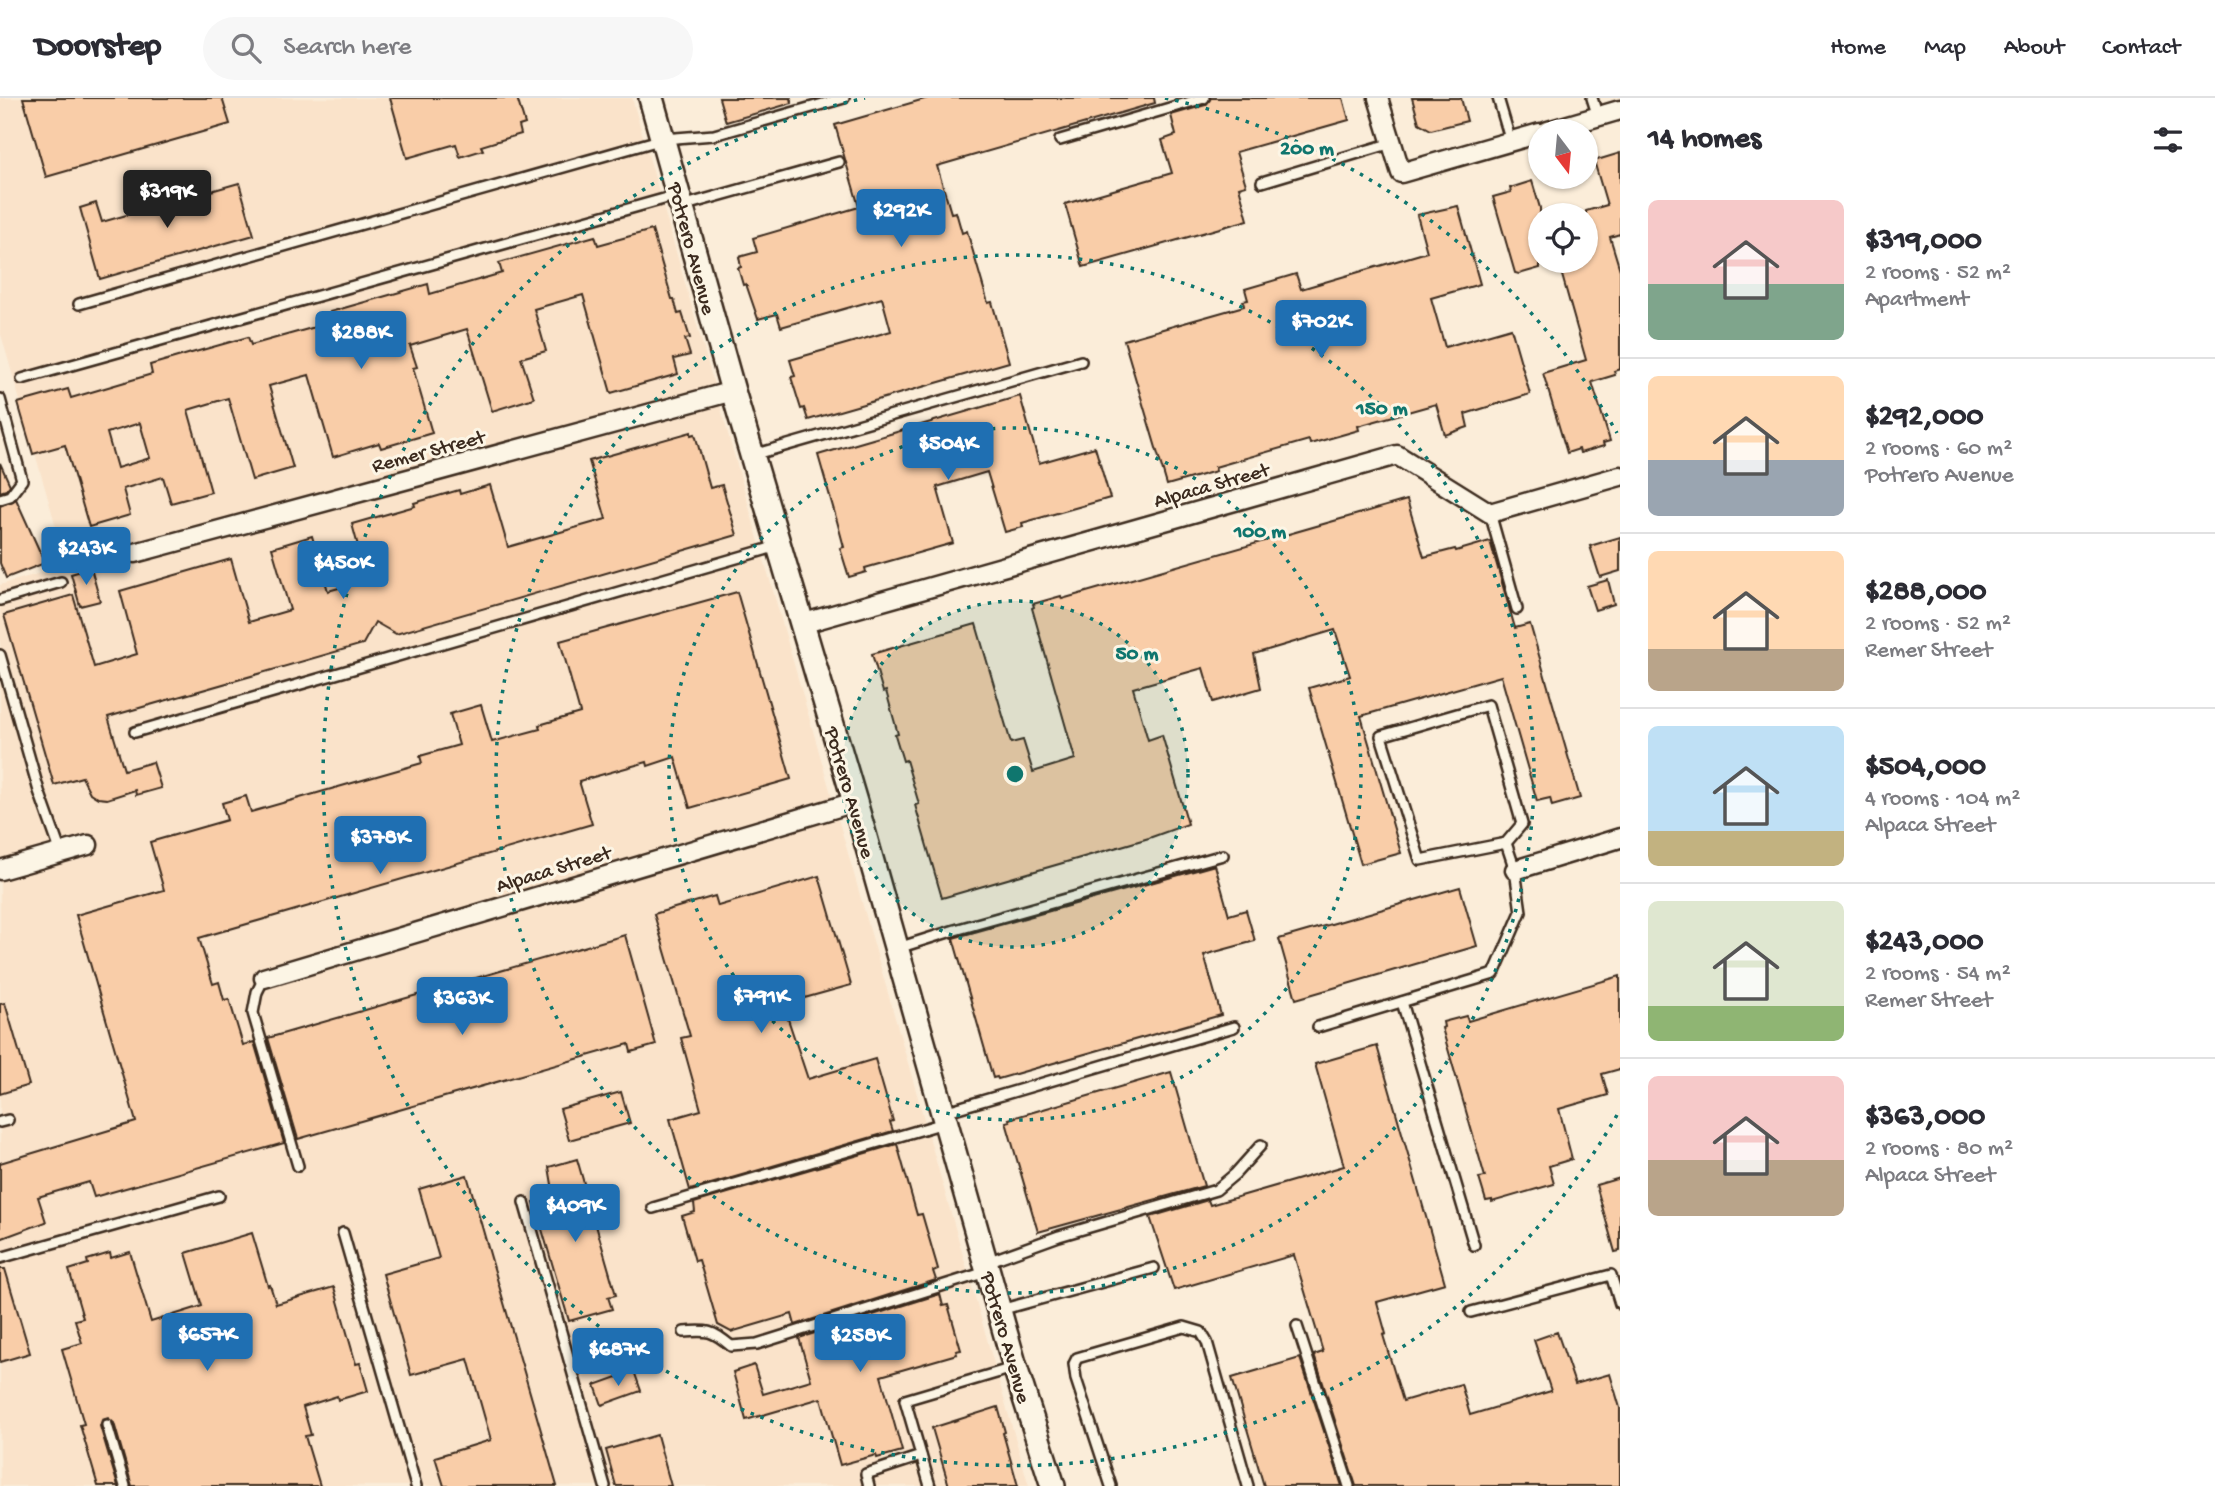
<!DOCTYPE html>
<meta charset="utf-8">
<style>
body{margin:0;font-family:"Gochi Hand",sans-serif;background:#f7f7f7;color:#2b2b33;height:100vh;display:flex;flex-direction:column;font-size:26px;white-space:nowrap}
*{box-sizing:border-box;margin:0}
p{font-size:23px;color:#7c7c81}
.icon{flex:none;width:38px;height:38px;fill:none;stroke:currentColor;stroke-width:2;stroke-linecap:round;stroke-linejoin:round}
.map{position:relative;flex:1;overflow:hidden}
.drawer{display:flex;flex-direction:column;background:#fff;width:595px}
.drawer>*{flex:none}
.needle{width:46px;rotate:164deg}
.buttons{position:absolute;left:1528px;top:21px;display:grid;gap:14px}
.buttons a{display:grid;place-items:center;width:70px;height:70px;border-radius:50%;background:#fff;box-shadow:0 2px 5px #0004;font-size:35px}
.price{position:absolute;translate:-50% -60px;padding:0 16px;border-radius:7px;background:#1f6fb2;color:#fff;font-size:23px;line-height:46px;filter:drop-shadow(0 2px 4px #0008)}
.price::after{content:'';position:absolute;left:50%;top:42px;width:21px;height:16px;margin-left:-10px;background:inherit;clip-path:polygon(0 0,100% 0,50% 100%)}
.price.active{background:#222;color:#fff}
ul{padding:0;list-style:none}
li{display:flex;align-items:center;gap:21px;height:175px;padding:0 28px}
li+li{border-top:2px solid #e1e1e2}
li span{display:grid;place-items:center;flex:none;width:196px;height:140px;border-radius:10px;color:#555}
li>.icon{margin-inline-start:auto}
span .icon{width:84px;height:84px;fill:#fffc;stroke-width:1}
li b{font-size:30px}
h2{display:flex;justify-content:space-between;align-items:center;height:84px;padding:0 28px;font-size:30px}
header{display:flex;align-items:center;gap:42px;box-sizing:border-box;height:98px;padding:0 35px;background:#fff;border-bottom:2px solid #e1e1e2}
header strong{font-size:33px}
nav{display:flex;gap:38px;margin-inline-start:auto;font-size:24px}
.search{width:490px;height:63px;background:#f7f7f7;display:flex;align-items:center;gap:18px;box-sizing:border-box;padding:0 24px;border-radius:38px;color:#7c7c81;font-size:26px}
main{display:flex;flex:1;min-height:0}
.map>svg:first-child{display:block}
.built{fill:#fae3ca}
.building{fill:#f9cda8;stroke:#3b2a1e;stroke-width:2;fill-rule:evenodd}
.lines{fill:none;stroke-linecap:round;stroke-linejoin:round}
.service-casing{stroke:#3b2a1e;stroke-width:14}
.minor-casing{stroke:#3b2a1e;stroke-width:23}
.tertiary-casing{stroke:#3b2a1e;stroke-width:28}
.service{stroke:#fcf5e5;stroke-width:9}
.minor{stroke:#fcf5e5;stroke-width:18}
.tertiary{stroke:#fcf5e5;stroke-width:23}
.ring{fill:none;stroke:#0f766e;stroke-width:3.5;stroke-dasharray:3.5 7}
.labels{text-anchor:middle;stroke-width:6;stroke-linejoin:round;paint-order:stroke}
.street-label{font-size:21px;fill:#3b2a1e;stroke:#fcf5e5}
.centre{fill:#0f766e;stroke:#fcf5e5;stroke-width:3.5}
.ring-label{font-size:21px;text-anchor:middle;font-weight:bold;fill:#0f766e;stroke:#fcf5e5;stroke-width:6;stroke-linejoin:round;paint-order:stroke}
</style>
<header>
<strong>Doorstep</strong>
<div class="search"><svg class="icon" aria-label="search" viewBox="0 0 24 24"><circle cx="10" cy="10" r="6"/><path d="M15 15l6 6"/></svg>Search here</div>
<nav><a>Home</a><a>Map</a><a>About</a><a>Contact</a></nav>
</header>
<main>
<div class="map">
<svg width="1620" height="1388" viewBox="0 0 1620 1388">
<rect width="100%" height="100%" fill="#fbedd9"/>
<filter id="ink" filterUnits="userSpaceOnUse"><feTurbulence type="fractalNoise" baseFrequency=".0143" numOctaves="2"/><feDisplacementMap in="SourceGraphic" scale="14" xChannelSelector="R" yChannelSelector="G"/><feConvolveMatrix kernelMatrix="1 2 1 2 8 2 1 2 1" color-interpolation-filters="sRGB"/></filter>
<g filter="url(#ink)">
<path class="built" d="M0,0H632L1029,1388H0V487L67,467L0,233Z"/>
<g class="building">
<path d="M23,0H222L230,26L46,79Z"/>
<path d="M390,0H517L525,26L519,28L521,36L481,48L483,52L460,59L456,46L407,60Z"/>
<path d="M719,0H791L792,5L726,24Z"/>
<path d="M928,0H1154L1155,5L937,68L951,115L956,114L962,135L967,133L988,205L992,204L1009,264L808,322L804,310L801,311L791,279L795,278L790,262L891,233L882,200L781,229L777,216L758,221L746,186L743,187L738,170L741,169L739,159L757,154L753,140L859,109L835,27Z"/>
<path d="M1211,0H1343L1349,22L1236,54L1246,87L1239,89L1248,122L1083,169L1065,106L1172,75L1162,42L1176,37L1171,17L1206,7Z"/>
<path d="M1412,0H1461L1467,23L1431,32L1419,25Z"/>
<path d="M1620,55V136L1610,139L1620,172V271L1614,273L1615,277L1592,284L1610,343L1603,345L1604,348L1580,355L1579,351L1567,355L1543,275L1586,262L1558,163H1586V113L1607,107L1594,63Z"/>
<path d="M1532,83L1540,110V170L1519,176L1515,175L1493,99L1511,94L1510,90Z"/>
<path d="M239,85L254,137L100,181L80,110L96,105L102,124Z"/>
<path d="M1458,108L1480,186L1431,200L1445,249L1511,230L1530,296L1465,316L1468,329L1445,337L1436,306L1358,328L1359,332L1310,346L1309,342L1215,369L1216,373L1167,387L1124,242L1244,208L1243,203L1248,202L1245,191L1296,176L1301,191L1427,154L1417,117Z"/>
<path d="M652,132L672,201H674L678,216L682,215L690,240L685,241L690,257L674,261L678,276L611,295L583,197L534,211L546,253L521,260L534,300L492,313L467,231L410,248L417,269L413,270L432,335L381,350L379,345L333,359L309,277L269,288L293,370L252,382L228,300L188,312L211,394L171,405L163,379L123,391L130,417L89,429L65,347L33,356L18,305L68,291L71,300L152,276L150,267L188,256L248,239L251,247L333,224L330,214L428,186L430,196L502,175L499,165L595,138L598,147ZM140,325L150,360L117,370L107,335Z"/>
<path d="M1020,298L1039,365L1095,349L1110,400L1022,425L1023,429L1005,434L987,374L937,389L953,445L865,470L866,474L849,479L840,450L844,449L837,423L818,357Z"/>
<path d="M691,334V337L695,336L710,390L722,387L737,437L396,536L375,524L363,546L108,619L124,672L153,664L161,690L136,697L135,692L107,701L98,700L90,695L82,679L54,687L4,517L73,497L94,569L137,556L120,493L231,461L249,524L290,512L272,450L312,438L328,493L364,483L361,471L364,470L352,426L415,408L414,405L459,392L460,396L490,387L508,449L606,421L589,363Z"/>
<path d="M0,365L10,387L6,392L0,394Z"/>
<path d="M16,401L45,465L6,480L0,465V408Z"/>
<path d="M1407,402L1424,459L1455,451L1456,453L1490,443L1515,530L1530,526L1580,700L1552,708L1550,700L1537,703L1501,578L1361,618L1401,755L1361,766L1309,590L1350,578L1335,532L1254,556L1261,590L1213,604L1203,570L1133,590L1148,642L1162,637L1188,726L1149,740L942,800L915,707L919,706L906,662L903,663L895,637L898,636L886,593L883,594L872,556L976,526L1011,645L1023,642L1033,674L1075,661L1032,510L1034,509L1033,506L1061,498L1062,501Z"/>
<path d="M1620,439V473L1600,479L1590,448Z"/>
<path d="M91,470L100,503L80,508L71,476Z"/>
<path d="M1608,482L1614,506L1595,512L1587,488Z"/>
<path d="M737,494L791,681L690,710L675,659L648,668L647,664L579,683L592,726L199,840L213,886L219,884L224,902L229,901L243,947L254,944L284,1045L94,1099L89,1084L38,1099L46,1124L0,1141V1065L136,1024L76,817L164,792L150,744L227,722L222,705L246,698L251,714L422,665L420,658L459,647L450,616L481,607L492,644L540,631L539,627L580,615L560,543Z"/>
<path d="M1215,767L1229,817L1246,812L1255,843L1204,857L1221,917L998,981L997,979L993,980L953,840Z"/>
<path d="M819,778L851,887L783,906L808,981L875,961L893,1023L890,1024L893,1033L690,1092L670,1021L701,1012L681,940L690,938L654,816L715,798L718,808Z"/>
<path d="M1460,789L1477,848L1296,901L1279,841Z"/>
<path d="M625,837L656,947L631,954L629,946L298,1041L268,940Z"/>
<path d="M1620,878V971L1602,976L1608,997L1559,1011L1572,1061L1549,1068L1554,1086L1492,1104V1102L1486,1103L1479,1080L1485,1079L1442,930L1444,929L1443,924L1466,918L1468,923Z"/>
<path d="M5,905L29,987L0,996V906Z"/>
<path d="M1377,948L1445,1185L1377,1204L1386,1236L1383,1237L1403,1303L1461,1286L1470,1317L1551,1293L1534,1242L1557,1234L1575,1286L1610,1276L1620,1310V1388H1356L1314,1257L1323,1254L1294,1157L1174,1192L1150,1119L1208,1102L1210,1107L1344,1068L1315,966Z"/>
<path d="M1171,974L1204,1088L1038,1134L1006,1024L1010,1023L1009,1021Z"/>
<path d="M621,994L630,1025L569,1042L560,1011Z"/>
<path d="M897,1046L917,1117L922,1116L938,1171L933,1173L936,1182L795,1227L792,1216L731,1234L718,1227L699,1162L695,1163L682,1118L695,1114L694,1105Z"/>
<path d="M577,1061L616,1197L608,1199L612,1211L569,1223L534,1104L554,1098L549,1069Z"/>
<path d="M467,1077L557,1388H444L435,1359L491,1342L468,1261L411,1277L383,1176L439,1160L419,1091Z"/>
<path d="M1620,1080V1153L1615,1154L1596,1087Z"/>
<path d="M252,1135L268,1188L270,1187L276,1206L334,1189L356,1266L360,1265L368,1293L338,1302L337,1298L303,1309L311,1337L305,1338L320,1388H132L114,1325L108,1320L102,1322L100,1328L118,1388H98L80,1327L84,1326L62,1251L82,1245L75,1222L83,1220L69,1172L88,1166L87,1162L110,1155L111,1160L130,1154L151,1224L202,1208L186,1155Z"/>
<path d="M0,1171H5L30,1255L0,1264Z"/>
<path d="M940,1196L943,1208L948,1207L961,1252L956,1253L957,1256L881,1278L902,1353L877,1360L876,1357L840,1367L821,1300L746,1322L733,1274L754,1267L763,1296L811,1282L799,1240Z"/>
<path d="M1300,1260L1342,1388H1264L1232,1280Z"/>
<path d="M634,1273L641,1293L602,1307L595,1287Z"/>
<path d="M998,1309L1005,1334L1003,1335L1018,1388H949L932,1330Z"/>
<path d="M657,1337L671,1388H616L606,1352Z"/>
</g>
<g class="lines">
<defs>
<g id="service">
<path d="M1498,0L1511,44"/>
<path d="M1592,0L1598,19"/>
<path d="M1060,42L1204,0"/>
<path d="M1262,84L1392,45"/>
<path d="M682,108L839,64"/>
<path d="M79,206L663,41L714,37L844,0"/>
<path d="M22,281L678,97"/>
<path d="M0,301L22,382L10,398L0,401"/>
<path d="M753,357L1081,263"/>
<path d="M1490,415L1517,511"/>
<path d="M0,502L61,484"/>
<path d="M0,557L39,693L61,755"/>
<path d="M135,634L778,448"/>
<path d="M898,850L955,832L1223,757"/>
<path d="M264,880L257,894L253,915L298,1068"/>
<path d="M1402,904L1474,1147"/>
<path d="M1318,929L1494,876L1521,814L1515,772L1506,745L1522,726L1488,607L1381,638L1420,762L1506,745"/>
<path d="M944,1014L1234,929"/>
<path d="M0,1024L8,1022"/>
<path d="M524,1104L605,1388"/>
<path d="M653,1110L944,1025"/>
<path d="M343,1135L416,1388"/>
<path d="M0,1160L219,1098"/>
<path d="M987,1164L1059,1138L1216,1092L1235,1076L1261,1047"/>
<path d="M1000,1212L1154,1170"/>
<path d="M1471,1214L1611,1177L1620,1206"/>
<path d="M1297,1228L1349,1388"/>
<path d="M684,1234C708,1232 712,1232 731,1248L757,1246L986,1174"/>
<path d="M107,1327L125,1388"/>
<path d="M869,1388L866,1376L921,1358"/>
<path d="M930,1388L905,1302L1013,1270"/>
<path d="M1111,1388L1076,1281L1074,1266L1077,1260L1184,1229L1201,1234L1207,1244L1248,1388"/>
</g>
<g id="minor">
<path d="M1378,0L1401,75L1540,35"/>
<path d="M1548,33L1620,12"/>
<path d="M135,455L733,293"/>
<path d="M801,526L1397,357L1490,415L1620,378"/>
<path d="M0,772L88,747"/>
<path d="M1515,772L1620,740"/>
<path d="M264,880L855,704"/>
</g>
<path id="tertiary" d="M651,0L733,293L855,704L1015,1269L1053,1388"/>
</defs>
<use href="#service" class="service-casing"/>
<use href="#minor" class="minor-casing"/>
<use href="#tertiary" class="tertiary-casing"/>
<use href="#service" class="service"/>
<use href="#minor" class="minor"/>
<use href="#tertiary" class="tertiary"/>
</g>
</g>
<circle cx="1015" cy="676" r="173" fill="#0f766e" fill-opacity=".12"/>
<g class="ring">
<circle cx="1015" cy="676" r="173"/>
<circle cx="1015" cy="676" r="346"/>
<circle cx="1015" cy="676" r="519"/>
<path d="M1617 1017A692 692 0 1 1 865 0M1165 0A692 692 0 0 1 1617 335"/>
</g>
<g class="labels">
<g class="street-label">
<text transform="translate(693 150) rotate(75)" y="7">Potrero Avenue</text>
<text transform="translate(428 352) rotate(-15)" y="7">Remer Street</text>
<text transform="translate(1211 386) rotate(-16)" y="7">Alpaca Street</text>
<text transform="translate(851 694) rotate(74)" y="7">Potrero Avenue</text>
<text transform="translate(553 770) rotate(-17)" y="7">Alpaca Street</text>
<text transform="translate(1007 1239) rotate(74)" y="7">Potrero Avenue</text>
</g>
</g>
<circle cx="1015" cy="676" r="10" class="centre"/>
<g class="ring-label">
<text x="1307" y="56">200 m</text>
<text x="1382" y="316">150 m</text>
<text x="1260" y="439">100 m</text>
<text x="1137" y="561">50 m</text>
</g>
</svg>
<div class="buttons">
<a><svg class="needle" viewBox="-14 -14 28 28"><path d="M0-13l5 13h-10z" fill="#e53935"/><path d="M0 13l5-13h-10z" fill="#7c7c81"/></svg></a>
<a><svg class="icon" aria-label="locate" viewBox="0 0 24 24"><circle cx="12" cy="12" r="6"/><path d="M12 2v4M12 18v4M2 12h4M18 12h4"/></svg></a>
</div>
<b class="price active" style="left:167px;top:132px">$319K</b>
<b class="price" style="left:901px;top:151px">$292K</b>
<b class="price" style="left:1321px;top:262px">$702K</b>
<b class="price" style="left:361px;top:273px">$288K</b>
<b class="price" style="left:948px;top:384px">$504K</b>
<b class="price" style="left:86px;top:489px">$243K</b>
<b class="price" style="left:343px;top:503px">$450K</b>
<b class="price" style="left:380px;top:778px">$378K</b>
<b class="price" style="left:761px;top:937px">$791K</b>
<b class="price" style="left:462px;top:939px">$363K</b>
<b class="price" style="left:575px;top:1146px">$409K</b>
<b class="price" style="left:207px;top:1275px">$657K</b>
<b class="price" style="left:860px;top:1276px">$258K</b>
<b class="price" style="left:618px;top:1290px">$687K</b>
</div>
<section class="drawer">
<h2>14 homes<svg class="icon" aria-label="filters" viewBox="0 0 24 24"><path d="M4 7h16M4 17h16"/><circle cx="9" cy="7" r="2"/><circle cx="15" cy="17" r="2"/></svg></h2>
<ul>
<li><span style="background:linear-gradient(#f6c9c9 60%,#7fa58c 0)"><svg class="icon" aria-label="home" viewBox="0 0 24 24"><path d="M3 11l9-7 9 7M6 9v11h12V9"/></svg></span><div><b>$319,000</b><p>2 rooms · 52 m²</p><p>Apartment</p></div></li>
<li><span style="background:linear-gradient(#ffd9b3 60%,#9aa5b1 0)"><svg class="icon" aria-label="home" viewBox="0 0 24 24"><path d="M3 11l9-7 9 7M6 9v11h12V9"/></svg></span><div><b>$292,000</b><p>2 rooms · 60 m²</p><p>Potrero Avenue</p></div></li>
<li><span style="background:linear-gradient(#ffd9b3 70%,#b9a48a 0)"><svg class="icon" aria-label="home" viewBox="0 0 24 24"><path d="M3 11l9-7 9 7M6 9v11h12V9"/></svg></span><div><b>$288,000</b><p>2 rooms · 52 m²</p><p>Remer Street</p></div></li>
<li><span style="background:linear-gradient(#bfe0f5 75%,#c2b280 0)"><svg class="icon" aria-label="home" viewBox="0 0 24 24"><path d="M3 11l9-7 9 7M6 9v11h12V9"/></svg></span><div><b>$504,000</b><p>4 rooms · 104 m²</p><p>Alpaca Street</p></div></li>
<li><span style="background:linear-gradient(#dfe7d0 75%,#8fb573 0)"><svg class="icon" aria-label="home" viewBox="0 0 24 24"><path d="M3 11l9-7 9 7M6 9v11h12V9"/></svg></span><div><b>$243,000</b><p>2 rooms · 54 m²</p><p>Remer Street</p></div></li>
<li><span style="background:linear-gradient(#f6c9c9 60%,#b9a48a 0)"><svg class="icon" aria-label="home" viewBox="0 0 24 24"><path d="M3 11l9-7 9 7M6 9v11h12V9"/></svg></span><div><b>$363,000</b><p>2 rooms · 80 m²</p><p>Alpaca Street</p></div></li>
</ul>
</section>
</main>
